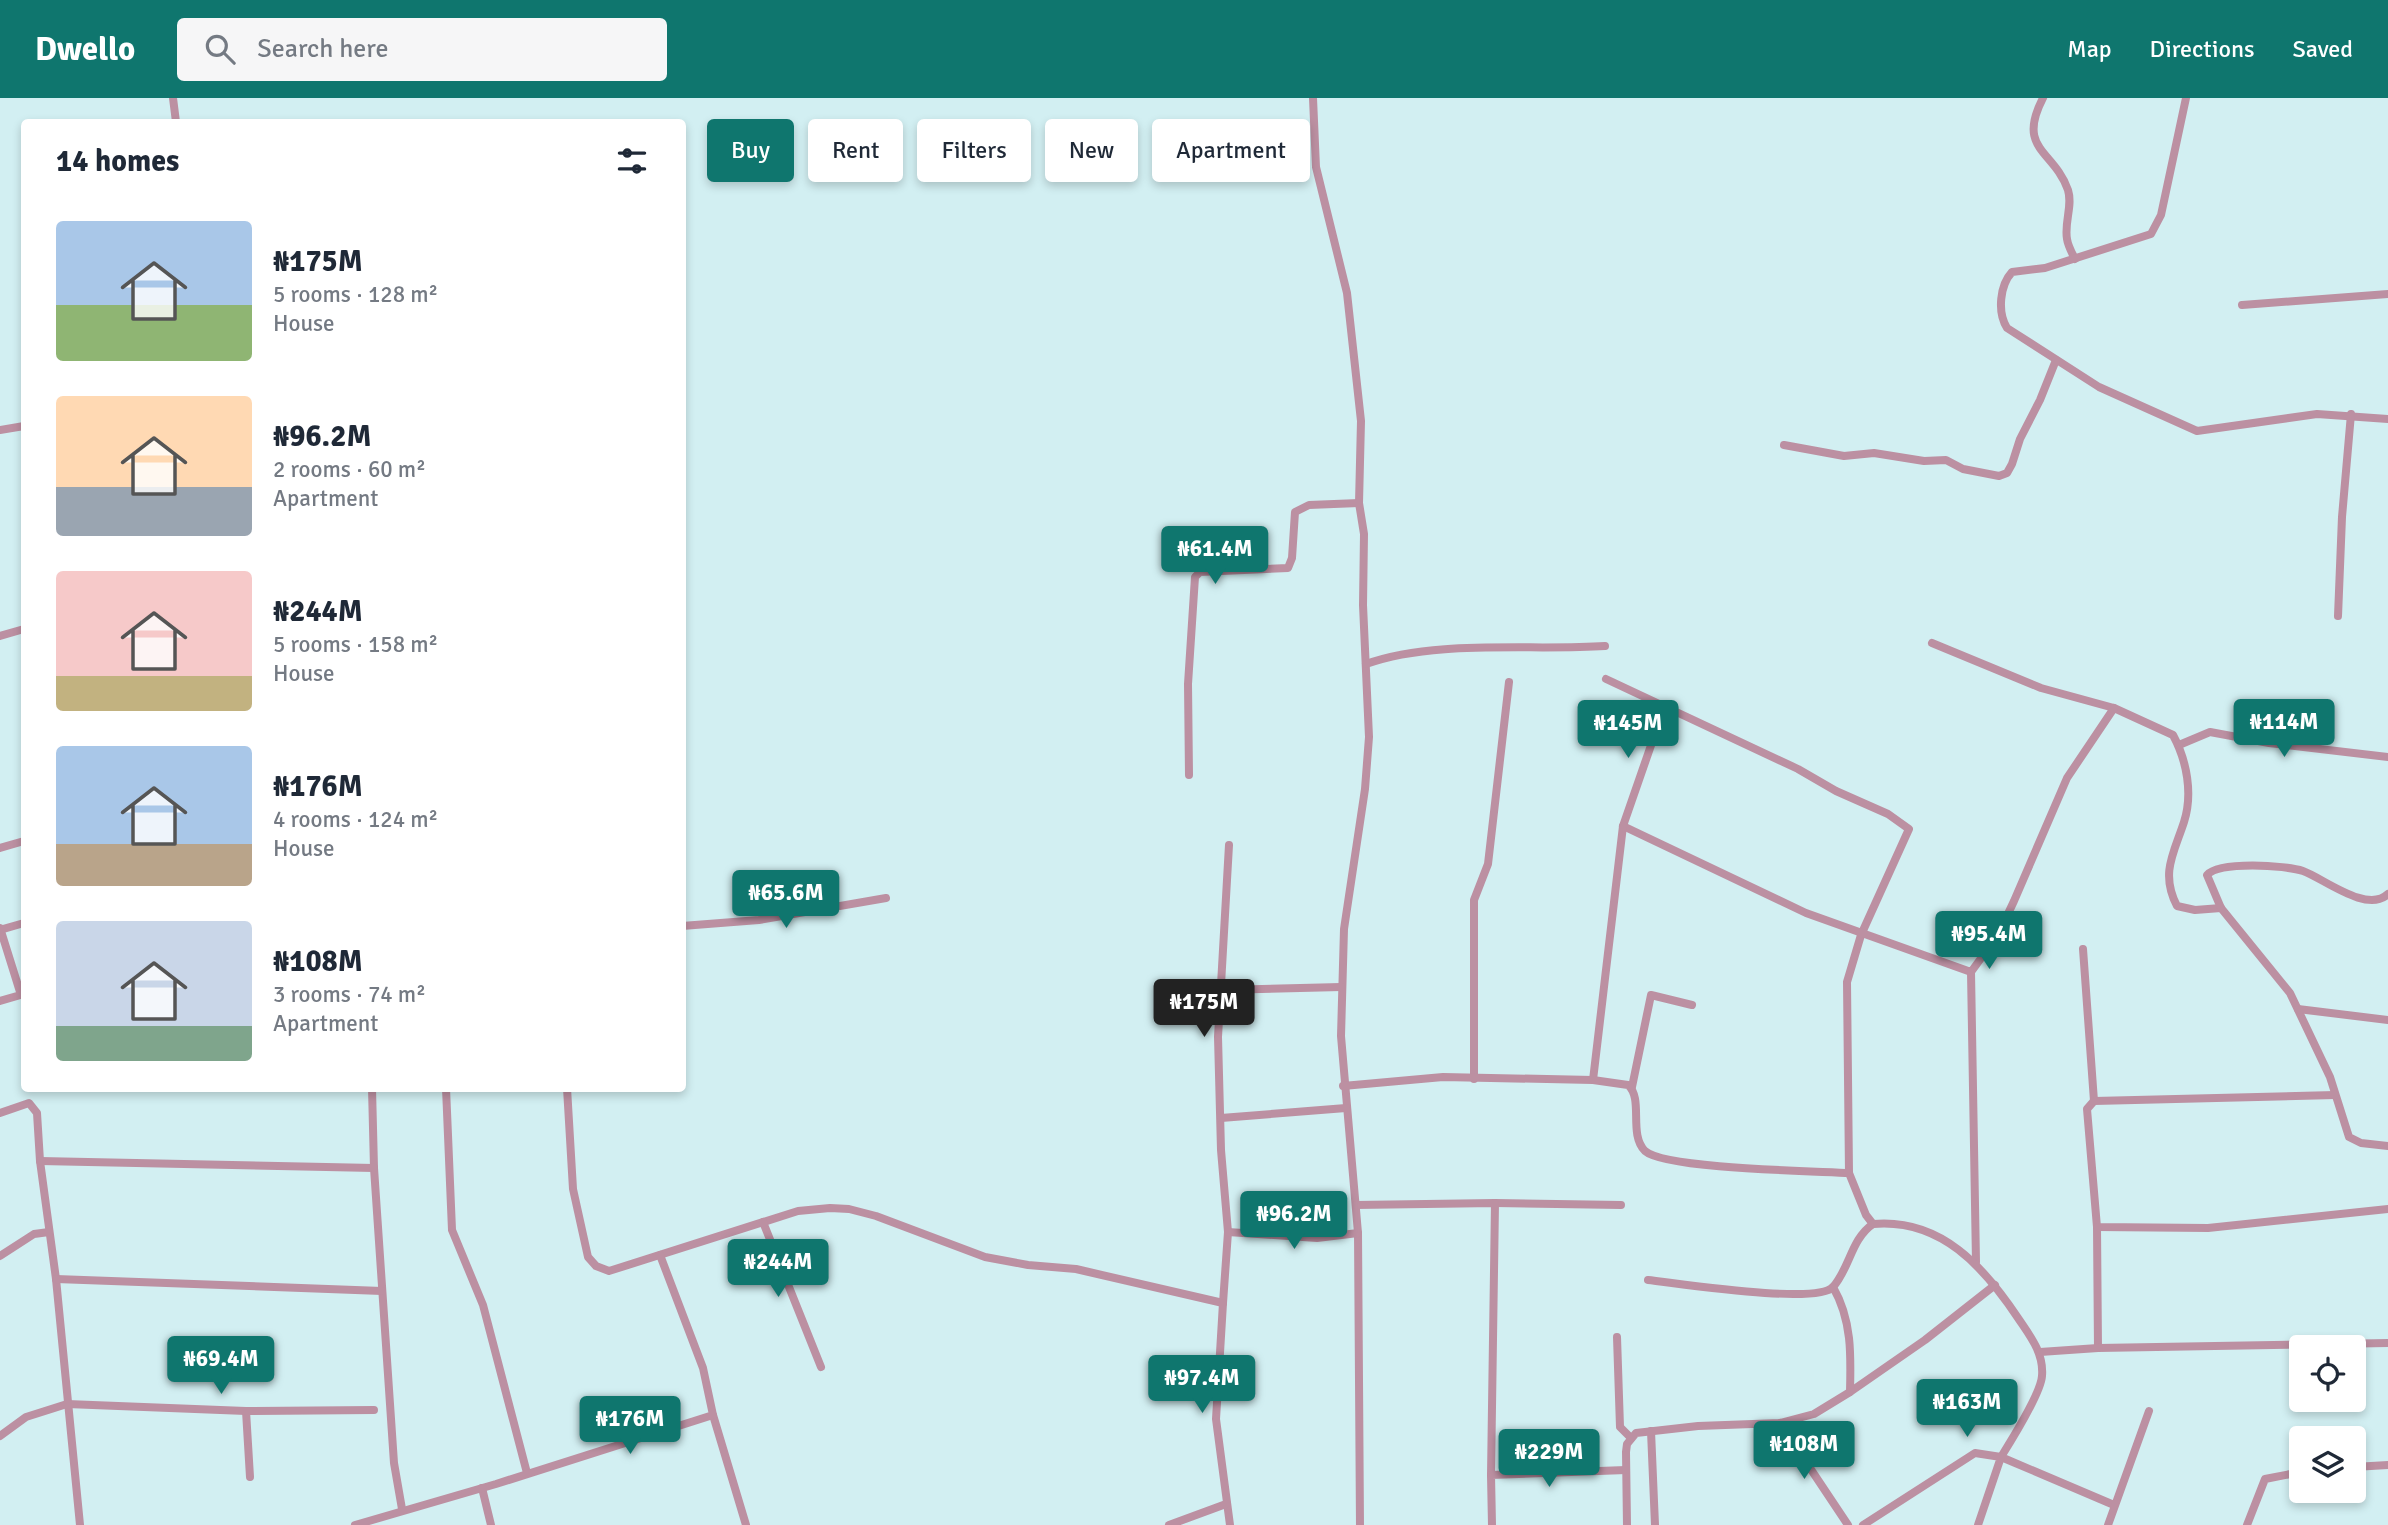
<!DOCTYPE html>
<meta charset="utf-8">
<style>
body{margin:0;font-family:Signika,sans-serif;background:#f6f6f7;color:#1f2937;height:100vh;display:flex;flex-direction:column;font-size:26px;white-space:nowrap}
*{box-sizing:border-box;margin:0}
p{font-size:23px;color:#747a83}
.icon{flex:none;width:38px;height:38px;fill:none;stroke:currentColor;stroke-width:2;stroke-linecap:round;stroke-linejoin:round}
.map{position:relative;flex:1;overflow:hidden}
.sheet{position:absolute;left:21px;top:21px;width:665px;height:973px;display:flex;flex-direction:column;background:#fff;border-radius:7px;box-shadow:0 4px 10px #0003}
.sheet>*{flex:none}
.hud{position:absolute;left:707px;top:21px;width:665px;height:63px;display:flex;gap:14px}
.fabs{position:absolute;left:2289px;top:1237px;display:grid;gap:14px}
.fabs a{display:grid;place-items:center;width:77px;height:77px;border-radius:7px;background:#fff;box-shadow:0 4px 10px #0003;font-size:35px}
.price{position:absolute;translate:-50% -60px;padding:0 16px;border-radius:7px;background:#0f766e;color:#fff;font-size:23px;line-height:46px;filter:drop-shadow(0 2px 4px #0008)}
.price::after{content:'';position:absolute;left:50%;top:42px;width:21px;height:16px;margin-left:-10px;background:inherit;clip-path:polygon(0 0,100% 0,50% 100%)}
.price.on{background:#222;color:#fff}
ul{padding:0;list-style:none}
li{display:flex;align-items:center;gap:21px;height:175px;padding:0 35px}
li span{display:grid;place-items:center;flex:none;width:196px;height:140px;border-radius:7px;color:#555}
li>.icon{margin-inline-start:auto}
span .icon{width:84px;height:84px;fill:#fffc;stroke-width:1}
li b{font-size:30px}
h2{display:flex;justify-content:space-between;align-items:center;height:84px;padding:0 35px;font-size:30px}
.tag{padding:0 24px;border-radius:7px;background:#fff;box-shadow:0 4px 10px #0003;font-size:24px;line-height:63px}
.tag.on{background:#0f766e;color:#fff}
header{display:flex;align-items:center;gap:42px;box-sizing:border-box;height:98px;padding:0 35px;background:#0f766e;color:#fff}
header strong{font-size:33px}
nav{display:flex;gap:38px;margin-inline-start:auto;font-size:24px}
.search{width:490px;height:63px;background:#f6f6f7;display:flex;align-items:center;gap:18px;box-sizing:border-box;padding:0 24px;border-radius:7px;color:#747a83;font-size:26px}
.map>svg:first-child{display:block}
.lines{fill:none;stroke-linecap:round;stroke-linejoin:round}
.minor{stroke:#bc90a2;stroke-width:8}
</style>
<header>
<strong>Dwello</strong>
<div class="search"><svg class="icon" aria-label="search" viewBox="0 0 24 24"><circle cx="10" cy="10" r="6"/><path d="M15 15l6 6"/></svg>Search here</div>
<nav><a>Map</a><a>Directions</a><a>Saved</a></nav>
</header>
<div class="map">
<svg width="2388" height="1427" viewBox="0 0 2388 1427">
<rect width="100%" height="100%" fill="#d2eff2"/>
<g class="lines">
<g class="minor">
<path d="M173,0L176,24"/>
<path d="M1313,0L1316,69L1347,195L1361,323L1359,405L1364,436L1363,507L1369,639L1365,691L1344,831L1341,938L1358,1135L1360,1427"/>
<path d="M2043,0C2016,52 2054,52 2068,92C2073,108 2064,124 2067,141C2068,148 2072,155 2075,161"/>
<path d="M2186,0L2161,117L2151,136L2045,170L2012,174C2000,187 1997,214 2007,230L2099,289L2197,333L2317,316L2388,321"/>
<path d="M2242,207L2388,196"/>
<path d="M0,332L24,328"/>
<path d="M1784,347L1844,358L1874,355L1924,363L1946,362L1963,371L1999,378L2007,375L2012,366L2020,341L2040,302L2056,262"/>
<path d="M2338,518L2342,419L2351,316"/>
<path d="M0,538L24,531"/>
<path d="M1932,545L2041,590L2114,610L2173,637C2187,663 2193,696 2184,724C2174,755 2160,775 2177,808L2195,812L2221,810"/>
<path d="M1366,566C1435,541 1532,553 1605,548"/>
<path d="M1606,581L1798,671L1836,693L1888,716L1909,731L1861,837L1847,884L1849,1075L1866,1117L1873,1126"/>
<path d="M2179,647L2210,634L2269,645L2388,659"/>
<path d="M1189,677L1188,586L1195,479L1200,474L1288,470L1292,460L1295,414L1309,407L1359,405"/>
<path d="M1623,728L1806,815L1971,874L1998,837L2014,803L2067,680L2114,610"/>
<path d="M0,750L24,743"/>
<path d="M2388,796C2367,816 2323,780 2303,773C2285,767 2219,763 2207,777L2221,810L2290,895L2330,979L2349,1039L2361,1045L2388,1048"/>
<path d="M682,828L759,822L886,800"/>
<path d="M0,830L21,897"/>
<path d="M0,832L24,825"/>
<path d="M2083,851L2094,1003"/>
<path d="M1971,874L1976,1164"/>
<path d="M1220,892L1341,889"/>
<path d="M0,903L24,896"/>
<path d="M2298,911L2388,922"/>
<path d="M1474,981V802L1488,766L1509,584"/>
<path d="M1593,982L1623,728L1665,607"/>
<path d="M1343,988L1443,979L1593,982L1628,987C1644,1001 1628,1036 1645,1053C1665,1071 1815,1073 1849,1075"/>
<path d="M1632,989L1651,897L1692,907"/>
<path d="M372,990L374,1070L394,1365L402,1411"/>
<path d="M446,990L452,1132L483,1207L527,1375"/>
<path d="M567,990L573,1091L588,1159L596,1168L609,1173L798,1113L830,1110L849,1111L876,1118L985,1159L1028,1167L1076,1171L1223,1205L1228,1134L1221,1052L1218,939L1229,747"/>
<path d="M2335,997L2094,1003L2087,1011L2097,1129L2208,1130L2388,1111"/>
<path d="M0,1015L29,1005L37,1015L40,1063L56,1181L80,1427"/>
<path d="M1221,1020L1346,1010"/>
<path d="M40,1063L374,1070"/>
<path d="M1495,1105L1621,1107"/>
<path d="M1356,1107L1495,1105L1491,1377"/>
<path d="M763,1124L821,1269"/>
<path d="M2097,1129L2098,1250"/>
<path d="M1228,1134L1317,1140L1358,1135"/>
<path d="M0,1158L34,1136L49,1134"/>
<path d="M56,1181L382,1193"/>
<path d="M1648,1182C1677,1185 1817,1207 1833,1189C1850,1170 1851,1141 1873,1126C1941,1120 1984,1169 2018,1220C2030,1238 2044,1255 2042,1278C2041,1295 2011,1343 2001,1359L2114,1407"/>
<path d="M1223,1205L1216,1321L1230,1427"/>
<path d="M1617,1239L1620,1329L1631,1340"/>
<path d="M2040,1254L2098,1250L2388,1245"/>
<path d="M1850,1294L1925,1242L1995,1187"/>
<path d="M246,1313L250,1379"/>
<path d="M713,1317L746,1427"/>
<path d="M1780,1325L1848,1427"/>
<path d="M1651,1333L1655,1427"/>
<path d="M0,1338L26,1319L67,1306L246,1313L374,1312"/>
<path d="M2354,1369L2388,1367"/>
<path d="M482,1390L491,1427"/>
<path d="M355,1427L496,1386L713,1317L703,1270L660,1157"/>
<path d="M1169,1427L1226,1406"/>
<path d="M1492,1427L1491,1377L1626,1372"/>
<path d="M1627,1427L1626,1354L1627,1346L1636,1335L1698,1328L1780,1325L1814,1316L1850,1294C1851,1257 1852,1222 1833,1189"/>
<path d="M1863,1427L1975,1355L2001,1359L1978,1427"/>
<path d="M2108,1427L2149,1313"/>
<path d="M2247,1427L2265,1381L2301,1374"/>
</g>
</g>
</svg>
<div class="fabs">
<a><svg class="icon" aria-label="locate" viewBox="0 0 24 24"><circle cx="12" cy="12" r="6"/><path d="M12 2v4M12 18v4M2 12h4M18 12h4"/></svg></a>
<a><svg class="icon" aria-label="layers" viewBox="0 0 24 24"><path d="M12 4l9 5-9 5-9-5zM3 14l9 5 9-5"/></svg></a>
</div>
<b class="price" style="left:1215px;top:488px">₦61.4M</b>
<b class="price" style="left:2284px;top:661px">₦114M</b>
<b class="price" style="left:1628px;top:662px">₦145M</b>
<b class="price" style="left:786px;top:832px">₦65.6M</b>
<b class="price" style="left:1989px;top:873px">₦95.4M</b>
<b class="price on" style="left:1204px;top:941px">₦175M</b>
<b class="price" style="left:1294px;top:1153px">₦96.2M</b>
<b class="price" style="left:778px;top:1201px">₦244M</b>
<b class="price" style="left:221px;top:1298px">₦69.4M</b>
<b class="price" style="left:1202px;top:1317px">₦97.4M</b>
<b class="price" style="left:1967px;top:1341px">₦163M</b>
<b class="price" style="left:630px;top:1358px">₦176M</b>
<b class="price" style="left:1804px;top:1383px">₦108M</b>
<b class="price" style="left:1549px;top:1391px">₦229M</b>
<div class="hud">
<a class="tag on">Buy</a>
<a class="tag">Rent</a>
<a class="tag">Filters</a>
<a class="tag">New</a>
<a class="tag">Apartment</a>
</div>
<section class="sheet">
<h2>14 homes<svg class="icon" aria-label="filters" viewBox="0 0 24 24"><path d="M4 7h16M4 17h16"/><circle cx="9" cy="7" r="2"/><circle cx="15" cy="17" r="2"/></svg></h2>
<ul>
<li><span style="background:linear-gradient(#a9c7e8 60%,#8fb573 0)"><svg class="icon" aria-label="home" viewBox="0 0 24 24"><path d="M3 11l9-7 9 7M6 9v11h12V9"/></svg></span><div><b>₦175M</b><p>5 rooms · 128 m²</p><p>House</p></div></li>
<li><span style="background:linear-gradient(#ffd9b3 65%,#9aa5b1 0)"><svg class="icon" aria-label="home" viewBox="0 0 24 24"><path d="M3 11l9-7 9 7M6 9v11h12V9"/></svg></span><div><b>₦96.2M</b><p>2 rooms · 60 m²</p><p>Apartment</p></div></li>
<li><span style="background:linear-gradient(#f6c9c9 75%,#c2b280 0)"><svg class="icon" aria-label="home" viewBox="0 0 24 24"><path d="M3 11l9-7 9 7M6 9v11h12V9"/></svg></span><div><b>₦244M</b><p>5 rooms · 158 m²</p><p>House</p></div></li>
<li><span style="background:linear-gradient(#a9c7e8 70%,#b9a48a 0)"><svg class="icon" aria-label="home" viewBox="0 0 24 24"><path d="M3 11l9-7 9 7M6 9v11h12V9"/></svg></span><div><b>₦176M</b><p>4 rooms · 124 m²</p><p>House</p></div></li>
<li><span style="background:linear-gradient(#c9d6e8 75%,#7fa58c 0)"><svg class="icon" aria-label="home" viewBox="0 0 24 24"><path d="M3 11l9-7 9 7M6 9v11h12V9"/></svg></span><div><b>₦108M</b><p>3 rooms · 74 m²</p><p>Apartment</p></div></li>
</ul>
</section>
</div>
